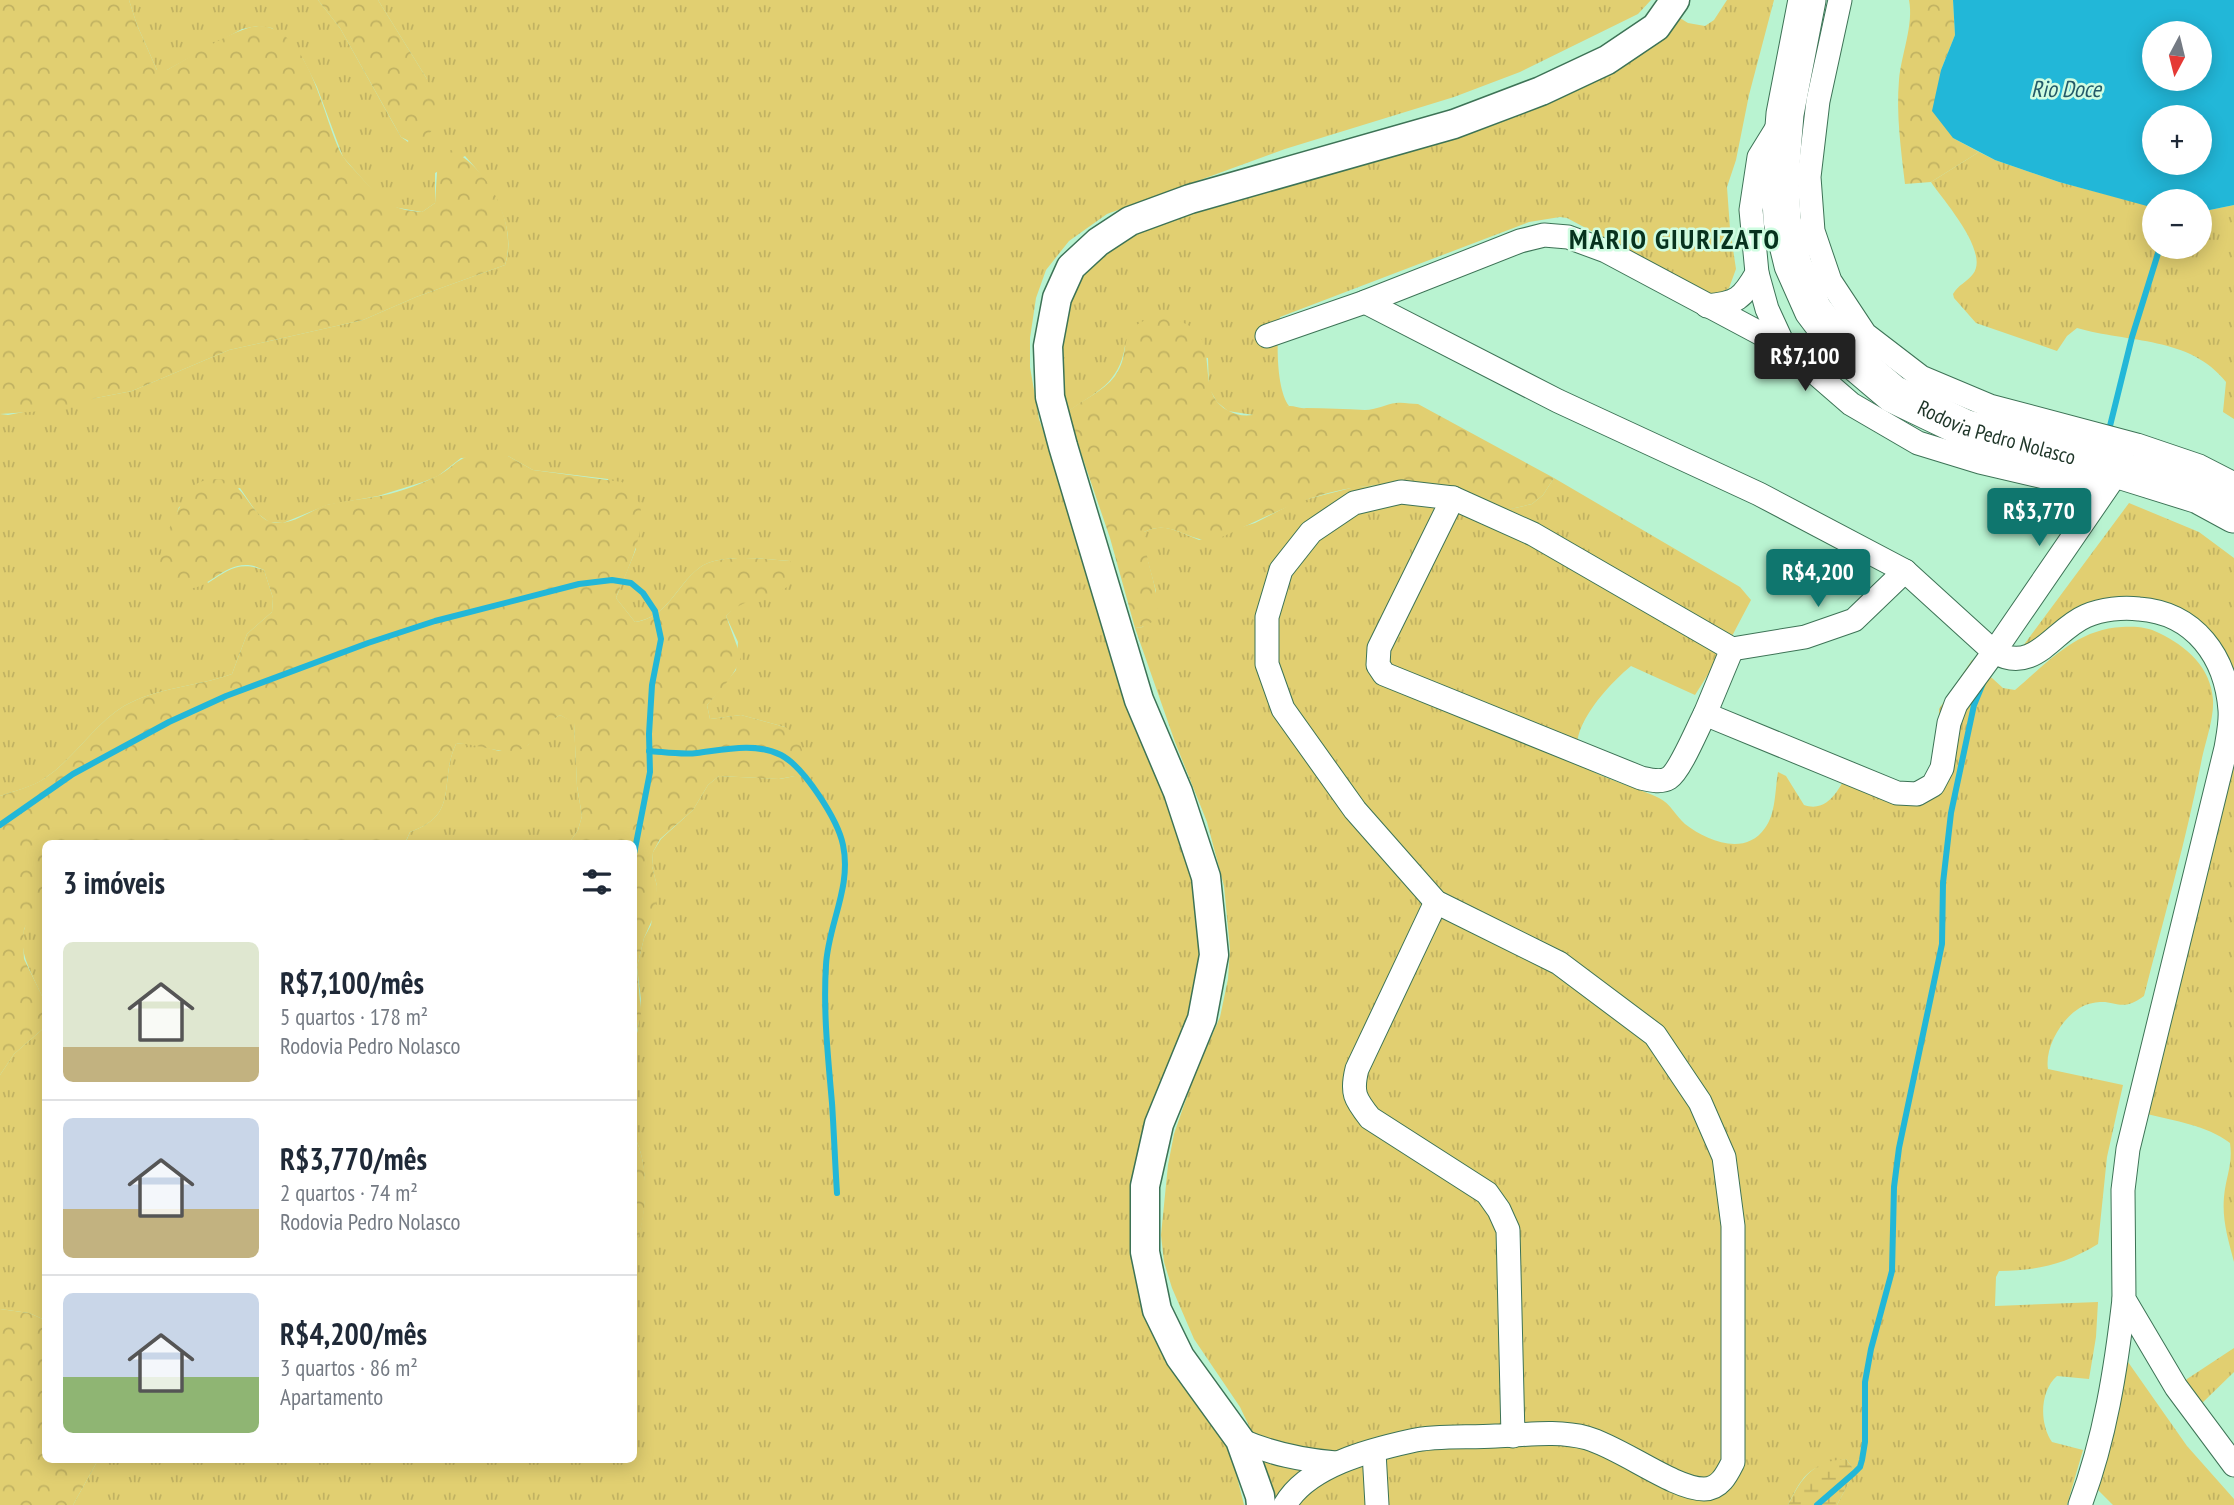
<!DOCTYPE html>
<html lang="pt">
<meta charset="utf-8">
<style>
body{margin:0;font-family:"PT Sans Narrow",sans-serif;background:#f2f2f3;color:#1f2937;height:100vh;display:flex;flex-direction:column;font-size:26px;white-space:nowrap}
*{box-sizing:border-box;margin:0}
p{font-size:23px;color:#747a83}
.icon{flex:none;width:38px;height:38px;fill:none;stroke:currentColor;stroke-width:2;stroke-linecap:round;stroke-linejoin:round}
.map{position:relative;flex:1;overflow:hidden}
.details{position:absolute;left:42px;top:840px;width:595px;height:623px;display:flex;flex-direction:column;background:#fff;border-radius:10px;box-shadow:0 4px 18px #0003}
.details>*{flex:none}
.needle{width:46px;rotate:187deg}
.tools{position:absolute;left:2142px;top:21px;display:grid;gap:14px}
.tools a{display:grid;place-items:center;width:70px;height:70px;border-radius:50%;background:#fff;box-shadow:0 4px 18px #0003;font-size:35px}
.price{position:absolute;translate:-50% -60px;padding:0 16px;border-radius:7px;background:#0f766e;color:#fff;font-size:23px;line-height:46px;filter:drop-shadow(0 2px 4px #0008)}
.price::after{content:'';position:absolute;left:50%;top:42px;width:21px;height:16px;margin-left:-10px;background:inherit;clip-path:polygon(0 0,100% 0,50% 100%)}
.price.selected{background:#222;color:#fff}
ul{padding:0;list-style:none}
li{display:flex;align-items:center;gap:21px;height:175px;padding:0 21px}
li+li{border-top:2px solid #e0e1e3}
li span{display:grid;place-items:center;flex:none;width:196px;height:140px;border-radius:10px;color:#555}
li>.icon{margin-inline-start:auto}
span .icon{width:84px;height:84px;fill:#fffc;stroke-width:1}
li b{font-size:30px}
h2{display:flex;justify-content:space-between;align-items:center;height:84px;padding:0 21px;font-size:30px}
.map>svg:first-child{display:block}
.grass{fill:url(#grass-tufts)}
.forest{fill:url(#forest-crowns)}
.wetland{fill:url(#wetland-marsh)}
.water{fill:#22b7d8;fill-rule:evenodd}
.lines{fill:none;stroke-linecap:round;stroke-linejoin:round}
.stream{stroke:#22b7d8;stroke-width:6}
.minor-casing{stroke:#3d7356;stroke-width:25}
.tertiary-casing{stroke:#3d7356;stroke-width:31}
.trunk-casing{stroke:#3d7356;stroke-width:39}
.minor{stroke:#fff;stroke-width:23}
.tertiary{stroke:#fff;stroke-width:28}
.trunk{stroke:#fff;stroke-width:37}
.labels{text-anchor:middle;stroke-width:5;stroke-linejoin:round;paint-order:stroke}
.street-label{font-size:21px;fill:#1e3528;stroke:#d0fde2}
.water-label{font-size:23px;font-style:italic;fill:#235a69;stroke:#d0fde2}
.district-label{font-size:28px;font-weight:bold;letter-spacing:2px;fill:#07321e;stroke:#d0fde2}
</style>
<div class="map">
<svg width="2234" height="1505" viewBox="0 0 2234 1505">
<defs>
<pattern id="grass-tufts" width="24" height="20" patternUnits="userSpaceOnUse" patternTransform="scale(1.75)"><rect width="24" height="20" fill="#e1cf71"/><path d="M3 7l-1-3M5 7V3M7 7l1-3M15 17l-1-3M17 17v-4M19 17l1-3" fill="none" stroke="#c1b262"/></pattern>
<pattern id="forest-crowns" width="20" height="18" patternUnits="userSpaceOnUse" patternTransform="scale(1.75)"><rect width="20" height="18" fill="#e1cf71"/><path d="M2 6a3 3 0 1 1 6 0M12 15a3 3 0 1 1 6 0" fill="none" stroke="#c1b262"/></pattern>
<pattern id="wetland-marsh" width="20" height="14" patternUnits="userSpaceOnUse" patternTransform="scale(1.75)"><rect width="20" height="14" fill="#e1cf71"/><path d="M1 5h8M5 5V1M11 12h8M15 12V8" fill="none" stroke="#c1b262"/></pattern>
</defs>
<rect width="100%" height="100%" fill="#b9f3d1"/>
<g class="grass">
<path d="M129,0H318L340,28L393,123L401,137L408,142L427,79L378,0H1651L1638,14L1520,72L1454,97L1285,149L1107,214L1069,241L1046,270L1036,298L1030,338V367L1039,419L1180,830L1196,892L1201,950L1192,1008L1167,1066L1146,1128L1133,1212L1215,1421L1232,1457L1244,1505H73L98,1460H634V1248C647,1219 650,1164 634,1136V1045L638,1029L641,999L637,967L644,938L651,925L657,886L652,866L653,852L661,839L693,810L708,785L719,776L780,779L795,776L785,727L741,715L710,719L707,705L736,670L738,642L726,616L736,605L750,600L790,561C766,559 719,553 699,568C675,587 668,617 635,622L616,598L636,549L608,479L533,470L508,456L461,458L438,476L423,482L378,496L327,505L283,523L269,522L257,513L240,488L179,507L174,522L208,583C229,570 238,561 264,570L273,598L272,612L247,634L232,674C196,687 158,687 124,706C93,725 75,758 45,778C33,787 14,791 0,796V414L8,415L132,391L229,350L363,320L416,297L505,265C518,226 491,184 465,156L435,173V203L422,212L393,207L380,199L343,157L317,87L303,59L272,28L257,26L242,29L167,70H157L137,25Z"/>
<path d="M1727,0H1774L1749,95L1736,160L1727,187L1730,229L1736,269L1729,288L1715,297L1567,218L1560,217L1529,222L1280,317C1276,338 1276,389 1289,406L1260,416L1228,411L1217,402L1209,388L1208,358L1125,346C1119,384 1096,392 1067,412L1059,365L1072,283L1119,240L1178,217L1408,142L1675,15L1688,23L1705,26L1714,20Z"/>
<path d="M1979,152L1995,160L2059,182L2154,207V247H2200V212L2234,205V419L2223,412L2226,382C2190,336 2128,343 2077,328L2067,336L2057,351L1976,323L1954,298L1953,294C1958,285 1967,282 1973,274C1990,252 1943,200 1931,182Z"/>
<path d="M1554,478L1740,587L1751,600L1731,638L1695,695L1631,666C1609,684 1556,739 1586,767C1597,777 1642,789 1659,798C1671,804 1675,815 1685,824C1707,841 1745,857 1765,828C1776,814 1775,789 1778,772L1786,776L1804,805C1830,814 1842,784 1851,765L1903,803L1938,779L1939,709L1972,660L2003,688L2015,690C2048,662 2077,629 2122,627C2135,626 2148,627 2159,633C2186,646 2211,667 2213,700C2214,718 2206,740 2202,758C2187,838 2164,917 2144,996C2120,1014 2116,998 2093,1003C2067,1007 2044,1045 2048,1069L2123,1085L2107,1157L2098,1244C2063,1265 2040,1270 1999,1271L1996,1277L1995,1306L2098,1302L2096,1337L2089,1379L2057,1376C2040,1391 2039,1423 2052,1442L2083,1450L2067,1505H1837L1855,1471L1846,1459C1809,1467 1805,1471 1788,1505H1273L1271,1489L1259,1447L1240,1407L1194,1339L1172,1288L1164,1262L1161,1235L1168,1165L1174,1134L1194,1076L1220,1017L1228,979L1230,949L1224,886L1207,822L1175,742L1135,628L1143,627L1156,591L1144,547V532C1165,522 1178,532 1199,540L1255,523L1296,502L1355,487L1385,485L1502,511L1532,504L1543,495Z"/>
<path d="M2129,503L2199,532L2234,558V695L2233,682L2150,601L2020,650Z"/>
<path d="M560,715L574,722L577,786L582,816L578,830L569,843L405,844L410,832C461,814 438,782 456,744L470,743L499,751L528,745L548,722Z"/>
<path d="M2234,733V1262C2228,1239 2222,1220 2224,1197C2226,1176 2233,1164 2230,1143C2206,1125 2175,1121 2147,1114Z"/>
<path d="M45,888V1002C20,949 11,941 45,888Z"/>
<path d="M45,1027V1320L29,1313L0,1309V1075L14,1054Z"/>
<path d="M2234,1348V1372L2196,1409L2182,1387L2187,1379Z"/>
<path d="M2122,1362H2128L2187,1446L2234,1499V1505H2113L2098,1490Z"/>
</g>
<g class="forest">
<path d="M0,0H129L137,25L157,70H167C187,59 238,26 259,26C310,27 323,120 342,155C347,163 354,169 360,176C381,199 389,210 422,212L435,203L438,158L451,150C489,168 518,224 505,265L416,297L363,320L229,350L132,391L96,398L57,410L0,414Z"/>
<path d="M318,0H378L427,79L435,100L436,126L426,137L413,143L401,137L340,28Z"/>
<path d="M1909,0H1953L1955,35L1941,70L1953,138L1979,152L1931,182L1905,184C1901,150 1896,114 1899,80C1901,55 1914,25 1909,0Z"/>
<path d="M1154,317C1237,321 1186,386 1227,410C1251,424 1269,407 1290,406C1295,406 1300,409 1306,408C1326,408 1345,409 1365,410C1376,410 1386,404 1396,403C1403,402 1411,404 1418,404L1554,478L1543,495L1532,504L1502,511L1385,485C1316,487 1274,514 1213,541C1184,540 1171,519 1144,532C1144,563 1162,590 1156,620L1142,627L1135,628L1110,538L1067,412C1082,400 1103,392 1115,376C1134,350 1113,330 1154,317Z"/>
<path d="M476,454L508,456L533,470L622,482C629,489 636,495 639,503C649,528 625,575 616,598L635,622C667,618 676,586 699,568C719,553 766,559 790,561L799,573C782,604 749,591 726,616L741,657C734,677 721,689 707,705L710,719L741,715L785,727L797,735L802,750L804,764L795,776L779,779L719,776L708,785L693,810L660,839L653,852L652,866L657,886L656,911L644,938L637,967L641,1013L634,1045V844L569,843L578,830L582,816L577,786L574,723L560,715C544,724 540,737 527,746C507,760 479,742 456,744C438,782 461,814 410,832L405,843L46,844L45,888L24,929L23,944L24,959L45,1002V1027L14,1054L0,1075V796C14,791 32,787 45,778C75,758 93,725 124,706C158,687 196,687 232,674L247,634L272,612L273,598L264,570C259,568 253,565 248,565C215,563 202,607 162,580C160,570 159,563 161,553C163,538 185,491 198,483C204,480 212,479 219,479C249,482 250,525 281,523C296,522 312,510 326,505C341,501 358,500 374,497C394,494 417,486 435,477C453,469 454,459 476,454Z"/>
<path d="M634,1136C650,1164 648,1219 634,1248Z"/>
<path d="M0,1309L29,1313L45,1320L46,1460H98L73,1505H0Z"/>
</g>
<path class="wetland" d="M1846,1459L1855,1471L1837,1505H1788C1802,1477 1813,1461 1846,1459Z"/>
<path class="water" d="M1953,0H2234V205L2200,212V201H2154V207L2147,206L2059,182L1995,160L1953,138L1932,111L1941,70L1955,35ZM2154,33H2200V79H2154ZM2154,117H2200V163H2154Z"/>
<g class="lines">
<g class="stream">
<path d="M2108,434L2132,337L2160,247"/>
<path d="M649,751C664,752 682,755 697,753C722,750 756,742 781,755C804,767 838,820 843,845C852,887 828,925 826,965C823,1011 828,1057 832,1103C834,1133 835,1163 837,1193"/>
<path d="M0,825L73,774L169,722L226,696L368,643L435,621L579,584L612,580L631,583L643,593L655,611L661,639L652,685L649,734L650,772L634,854"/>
<path d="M1817,1505L1854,1473L1860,1467L1862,1460L1865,1442V1382L1871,1349L1892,1271L1894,1187L1899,1148L1942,944L1943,883L1951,813L1974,705L1983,683"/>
</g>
<defs>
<g id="minor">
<path d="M1840,0L1818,101L1809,177L1813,231L1830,281L1865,334L1921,377L1990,406L2137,445L2199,466L2234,484"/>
<path d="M1780,123L1759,157L1751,210L1757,273L1767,309L1784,346L1851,404L1918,443L1980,462L2104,491"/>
<path d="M1365,302L1558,401L1759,494L1905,571L1994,652C2035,675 2053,630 2086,616C2102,609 2123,607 2139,609C2195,613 2226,657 2230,710C2231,722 2228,736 2226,748L2128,1149L2123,1190L2124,1299L2176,1387L2234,1465"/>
<path d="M1707,306C1737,303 1742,299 1757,273"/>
<path d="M1267,336L1365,302L1520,241L1544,235L1568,237L1606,251L1784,346"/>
<path d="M1453,498L1379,648L1378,665L1384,674L1641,778C1650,780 1661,783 1669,778C1680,771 1698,727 1705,714"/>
<path d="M1732,649L1805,637L1854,620L1905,571"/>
<path d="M1436,902L1357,1069C1351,1093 1355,1099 1370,1118L1487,1193L1499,1210L1508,1230L1513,1436"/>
<path d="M1240,1440C1272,1454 1301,1460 1336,1463"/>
<path d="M1374,1452L1377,1505"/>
<path d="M1285,1505C1307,1466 1370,1450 1411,1441C1438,1435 1469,1438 1496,1436C1526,1435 1557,1430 1587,1438C1622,1448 1674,1489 1704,1489C1720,1489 1727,1474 1733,1462V1226L1724,1157L1700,1102L1655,1035L1559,963L1436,902L1355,810L1283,709L1267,664V617L1281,570L1311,532L1354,503L1401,492L1453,498L1533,534L1732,649L1705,714L1897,793L1917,794L1933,785L1942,768L1949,723L1956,704L1994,652L2119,470"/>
<path d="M2080,1505C2105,1439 2116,1369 2124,1299"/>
</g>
<path id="tertiary" d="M1261,1505L1260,1496L1240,1440L1180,1357L1157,1310L1145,1252V1186L1159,1124L1202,1019L1214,955L1206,877L1178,792L1139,700L1063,446L1050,397L1048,346L1057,298L1071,267L1098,242L1130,221L1190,199L1454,124L1541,91L1607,60L1656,27L1675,0"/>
<g id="trunk">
<path id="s1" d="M1807,0L1785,114L1780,177L1782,220L1793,265L1813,310L1847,355L1893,394L1964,428L2119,470L2199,495L2234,514"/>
</g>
</defs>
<use href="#minor" class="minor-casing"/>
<use href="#tertiary" class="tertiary-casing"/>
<use href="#trunk" class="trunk-casing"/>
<use href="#minor" class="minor"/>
<use href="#tertiary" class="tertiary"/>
<use href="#trunk" class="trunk"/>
</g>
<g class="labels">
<g class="street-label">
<text dy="7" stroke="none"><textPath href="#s1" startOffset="546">Rodovia Pedro Nolasco</textPath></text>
</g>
<g class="water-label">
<text x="2066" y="97">Rio Doce</text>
</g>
<g class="district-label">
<text x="1675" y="249">MARIO GIURIZATO</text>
</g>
</g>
</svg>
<div class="tools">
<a><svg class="needle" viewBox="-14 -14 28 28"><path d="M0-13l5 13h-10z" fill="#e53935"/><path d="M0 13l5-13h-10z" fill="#747a83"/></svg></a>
<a>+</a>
<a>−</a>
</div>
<b class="price selected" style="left:1805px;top:393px">R$7,100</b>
<b class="price" style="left:2039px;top:548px">R$3,770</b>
<b class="price" style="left:1818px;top:609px">R$4,200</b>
<section class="details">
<h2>3 imóveis<svg class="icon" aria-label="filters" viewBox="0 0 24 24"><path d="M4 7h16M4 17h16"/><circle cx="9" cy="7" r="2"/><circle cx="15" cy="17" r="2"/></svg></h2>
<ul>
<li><span style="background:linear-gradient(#dfe7d0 75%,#c2b280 0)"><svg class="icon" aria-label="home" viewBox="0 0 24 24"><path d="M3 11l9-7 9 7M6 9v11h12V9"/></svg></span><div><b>R$7,100/mês</b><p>5 quartos · 178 m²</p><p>Rodovia Pedro Nolasco</p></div></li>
<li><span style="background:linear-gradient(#c9d6e8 65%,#c2b280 0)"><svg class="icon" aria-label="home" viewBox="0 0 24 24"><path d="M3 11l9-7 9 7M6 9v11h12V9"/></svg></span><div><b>R$3,770/mês</b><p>2 quartos · 74 m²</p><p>Rodovia Pedro Nolasco</p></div></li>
<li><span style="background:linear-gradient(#c9d6e8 60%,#8fb573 0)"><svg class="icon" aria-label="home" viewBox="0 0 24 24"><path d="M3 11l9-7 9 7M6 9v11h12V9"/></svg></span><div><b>R$4,200/mês</b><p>3 quartos · 86 m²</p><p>Apartamento</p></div></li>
</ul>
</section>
</div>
